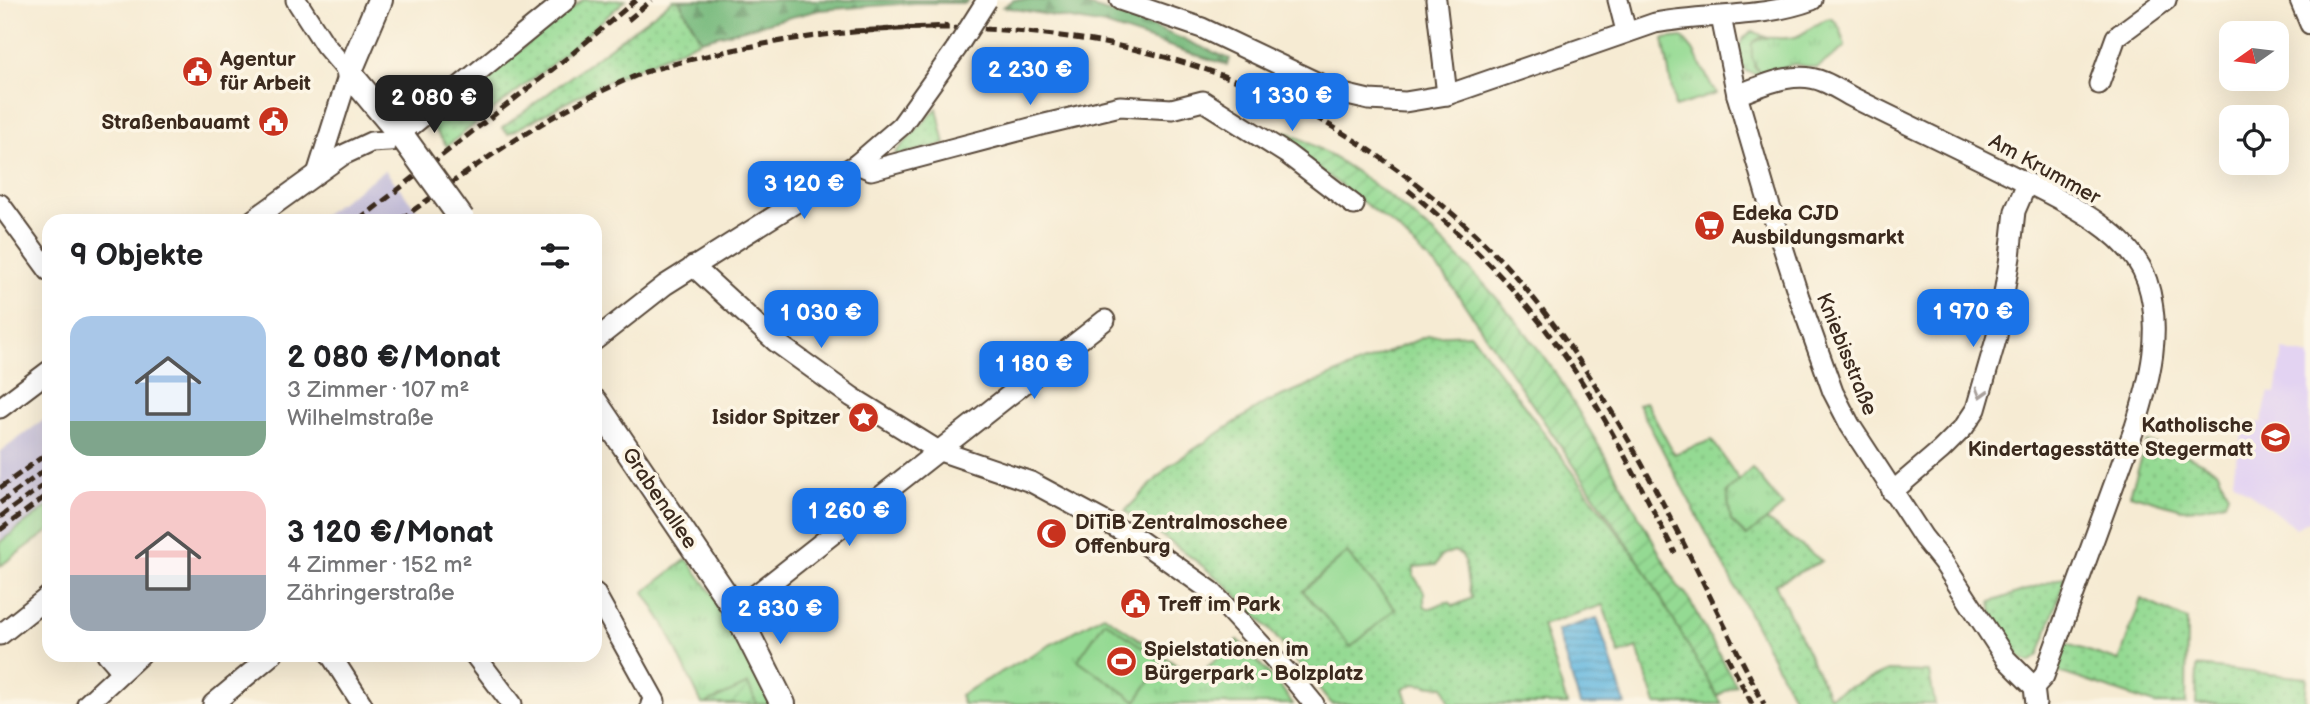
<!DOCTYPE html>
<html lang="de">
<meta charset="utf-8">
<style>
body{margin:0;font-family:"Balsamiq Sans",sans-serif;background:#f6f6f6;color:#202124;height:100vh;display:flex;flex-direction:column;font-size:26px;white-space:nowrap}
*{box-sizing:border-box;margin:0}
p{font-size:23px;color:#757577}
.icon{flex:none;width:38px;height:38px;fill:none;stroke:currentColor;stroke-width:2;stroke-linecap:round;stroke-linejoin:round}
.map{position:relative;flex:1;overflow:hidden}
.panel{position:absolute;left:42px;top:214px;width:560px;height:448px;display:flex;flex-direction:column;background:#fff;border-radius:21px;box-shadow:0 7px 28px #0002}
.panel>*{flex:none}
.needle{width:46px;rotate:256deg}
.tools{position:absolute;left:2219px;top:21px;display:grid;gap:14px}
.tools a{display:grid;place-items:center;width:70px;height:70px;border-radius:14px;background:#fff;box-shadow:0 7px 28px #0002;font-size:35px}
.price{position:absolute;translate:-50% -60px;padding:0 16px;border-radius:14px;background:#1a73e8;color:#fff;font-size:23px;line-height:46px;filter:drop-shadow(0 2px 4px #0008)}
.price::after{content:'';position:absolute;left:50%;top:42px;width:21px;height:16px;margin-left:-10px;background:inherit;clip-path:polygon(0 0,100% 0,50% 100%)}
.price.active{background:#222;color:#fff}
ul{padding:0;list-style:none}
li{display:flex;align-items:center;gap:21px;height:175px;padding:0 28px}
li span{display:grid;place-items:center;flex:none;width:196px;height:140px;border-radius:21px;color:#555}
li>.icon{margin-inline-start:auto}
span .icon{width:84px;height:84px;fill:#fffc;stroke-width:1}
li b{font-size:30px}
h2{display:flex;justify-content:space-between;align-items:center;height:84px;padding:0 28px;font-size:30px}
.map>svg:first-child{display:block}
.built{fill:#e3d3f2}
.railway{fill:#c6c0da}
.grass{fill:url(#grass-dots);stroke:#688258;stroke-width:2;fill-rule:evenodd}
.forest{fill:url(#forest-firs);stroke:#59724e;stroke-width:2}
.park{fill:url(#park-tufts);stroke:#688258;stroke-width:2}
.garden{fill:url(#garden-furrows);stroke:#688258;stroke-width:2}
.pitch{fill:#94da93;stroke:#688258;stroke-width:2}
.water{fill:url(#water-rules);stroke:#4f707e;stroke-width:2}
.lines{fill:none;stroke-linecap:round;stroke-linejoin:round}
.minor-casing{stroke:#574739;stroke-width:23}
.major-casing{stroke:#574739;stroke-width:28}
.minor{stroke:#fff;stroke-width:19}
.major{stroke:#fff;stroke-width:24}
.rail{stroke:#3b2a1e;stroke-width:5;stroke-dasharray:10 5;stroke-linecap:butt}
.minor-bridge-casing{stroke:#574739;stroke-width:23;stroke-linecap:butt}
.major-bridge-casing{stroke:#574739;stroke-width:28;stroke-linecap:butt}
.minor-bridge{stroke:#fff;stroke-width:19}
.major-bridge{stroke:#fff;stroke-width:24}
.oneway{stroke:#a79f9a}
.labels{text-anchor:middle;stroke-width:7;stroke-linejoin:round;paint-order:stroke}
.poi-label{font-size:21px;font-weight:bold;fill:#3b2a1e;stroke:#fcf5e5;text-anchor:start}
.street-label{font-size:21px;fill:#3b2a1e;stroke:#fcf5e5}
</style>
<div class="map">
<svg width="2310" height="704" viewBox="0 0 2310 704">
<defs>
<pattern id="grass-dots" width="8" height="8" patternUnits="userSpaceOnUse" patternTransform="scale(1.75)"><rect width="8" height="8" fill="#94da93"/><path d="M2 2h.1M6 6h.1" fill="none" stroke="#80bb7e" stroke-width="1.8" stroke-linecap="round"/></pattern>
<pattern id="forest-firs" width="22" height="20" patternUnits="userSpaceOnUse" patternTransform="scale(1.75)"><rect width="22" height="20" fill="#77ba7d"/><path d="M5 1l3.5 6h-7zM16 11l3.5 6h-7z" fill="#639766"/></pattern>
<pattern id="park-tufts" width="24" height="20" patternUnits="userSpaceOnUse" patternTransform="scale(1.75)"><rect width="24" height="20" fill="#94da93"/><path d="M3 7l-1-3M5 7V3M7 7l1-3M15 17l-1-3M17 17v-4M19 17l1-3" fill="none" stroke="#80bb7e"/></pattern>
<pattern id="garden-furrows" width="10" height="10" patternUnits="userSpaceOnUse" patternTransform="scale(1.75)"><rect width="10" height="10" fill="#94da93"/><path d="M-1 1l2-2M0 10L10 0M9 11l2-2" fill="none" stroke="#80bb7e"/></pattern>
<pattern id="water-rules" width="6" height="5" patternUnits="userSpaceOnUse" patternTransform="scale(1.75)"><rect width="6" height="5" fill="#63b7df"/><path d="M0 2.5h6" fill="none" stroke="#5395b4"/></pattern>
</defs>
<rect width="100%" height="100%" fill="#fcf5e5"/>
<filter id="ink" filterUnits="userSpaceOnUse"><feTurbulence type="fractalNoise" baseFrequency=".0143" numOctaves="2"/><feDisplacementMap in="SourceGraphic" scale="14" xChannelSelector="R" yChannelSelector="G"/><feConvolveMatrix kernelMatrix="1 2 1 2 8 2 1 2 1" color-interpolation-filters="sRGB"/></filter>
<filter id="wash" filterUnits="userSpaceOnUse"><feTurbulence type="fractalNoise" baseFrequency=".00686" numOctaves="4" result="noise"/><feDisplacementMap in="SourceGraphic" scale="28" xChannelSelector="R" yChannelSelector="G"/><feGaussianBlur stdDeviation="1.57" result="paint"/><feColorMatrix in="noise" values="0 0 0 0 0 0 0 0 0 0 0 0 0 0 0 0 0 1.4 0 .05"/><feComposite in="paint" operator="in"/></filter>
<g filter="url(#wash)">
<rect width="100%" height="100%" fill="#f6ebd3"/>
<path class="built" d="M2283,350L2310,356V520L2296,528L2233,481L2235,463L2246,421L2261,423L2269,392L2276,394Z"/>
<g class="railway">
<path d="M385,170L425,220H316Z"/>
<path d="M49,416V506L0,542V452Z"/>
</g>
<g class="grass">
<path d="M583,0H626L552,64L447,146L429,123Z"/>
<path d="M673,0H679L701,40L595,87L508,134L502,128Z"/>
<path d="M1753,31L1765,37L1758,39L1754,67L1763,74C1733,77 1729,44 1753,31Z"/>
<path d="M937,108L945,144L899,155L895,153Z"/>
<path d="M1471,334L1643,567L1722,704H1656L1637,648L1619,654L1603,605L1542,625L1567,704H1450L1444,687L1414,684L1403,688L1408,704H1332C1295,660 1260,614 1216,577C1188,553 1156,532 1125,511L1170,465L1265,403L1427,336ZM1454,551L1462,555C1468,568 1465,582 1472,598L1454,606L1449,602C1441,601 1436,609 1427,608L1424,605V592L1414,576V567L1436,565L1441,556ZM1347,553L1395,609L1303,591Z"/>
<path d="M1646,402L1674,454L1712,440L1739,480L1727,492L1731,521L1746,536L1766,520L1822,561L1775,584L1829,696L1888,671L1929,672L1935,704H1797L1638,404Z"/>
<path d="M2147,442L2184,454L2217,470L2228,494L2225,502L2201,508L2182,509L2130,494Z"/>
<path d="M2066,576L2039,655L2030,662L2022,659L1993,615L1991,602Z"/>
<path d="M2141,599L2187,620L2186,704H2155L2056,671L2064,643L2119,661Z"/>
<path d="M2197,666L2307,678L2305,704H2196Z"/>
</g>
<g class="forest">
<path d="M679,0H969L966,3H913L819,10L701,40Z"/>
<path d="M1014,0H1070L1149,25L1230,59L1227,65L1105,25L1003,7Z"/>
</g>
<g class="park">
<path d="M1830,18C1841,23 1842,36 1845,47L1817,68L1794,64L1763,74C1751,64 1751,57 1752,43C1766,33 1780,41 1795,37C1808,33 1816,21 1830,18Z"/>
<path d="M1682,37L1693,50L1716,94L1675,107L1663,39Z"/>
<path d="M1752,468L1783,506L1747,536L1731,521L1727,492Z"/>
<path d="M49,506V531L0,566V542Z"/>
<path d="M687,559L728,615L774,704H702L664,624L644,592Z"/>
<path d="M1104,615L1195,678L1238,640L1280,686L1293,704H963L960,695Z"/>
</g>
<g class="garden">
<path d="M1286,131C1391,183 1479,268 1548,362C1561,380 1572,401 1584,421C1617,475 1648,532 1679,588L1686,594L1736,685L1717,696L1643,567L1445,276L1396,227L1280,140Z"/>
<path d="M748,684L757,704H705Z"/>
</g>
<g class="pitch">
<path d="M1347,553L1395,609L1351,647L1303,591Z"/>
<path d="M1105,621L1163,662L1136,701L1078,660Z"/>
</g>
<path class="water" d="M1597,618L1625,704H1580L1557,631Z"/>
</g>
<g filter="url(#ink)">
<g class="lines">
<defs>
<g id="minor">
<path d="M296,0L325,45L349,73L318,171"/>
<path d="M1120,0L1202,28L1339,93L1369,100L1405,102L1447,95L1655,23C1707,13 1761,19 1812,0"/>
<path d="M1436,0L1447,95"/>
<path d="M1618,0L1626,31"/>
<path d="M2300,0L2310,24"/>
<path d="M1721,17L1737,95L1766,194L1799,297L1833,392L1850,425L1923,537L1943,562L2006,659L2034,687L2036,704"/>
<path d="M2099,84L2116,37L2166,0"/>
<path d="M1737,95C1764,85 1796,69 1824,82C1834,86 1844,93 1854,98C1900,121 1947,143 1993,166C2042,191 2129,225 2147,281C2163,330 2150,380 2135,427L2044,676L2034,687"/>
<path d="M400,135L566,0"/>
<path d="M857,164L871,170L1045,124L1120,106L1172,109L1203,101L1287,154L1354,205"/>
<path d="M0,204L49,271"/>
<path d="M253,220L343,155L371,142L405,140"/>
<path d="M693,266L776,342L852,397L937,450L1031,482L1139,540L1211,591L1296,682L1314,704"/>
<path d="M595,340L665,285L857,164L901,126L956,49"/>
<path d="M0,408L49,371"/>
<path d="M1892,492L1941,450L1964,427L1976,409L1997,336L2010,257L2015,211L2027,183"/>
<path d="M595,593L655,701L651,704"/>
<path d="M735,609L749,600C868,507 986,413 1105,320"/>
<path d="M0,635L49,596"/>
<path d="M107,654L122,671"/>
<path d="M330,654L362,704"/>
<path d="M474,654L512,704"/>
<path d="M87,704L141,654"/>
<path d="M213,704L273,654"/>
</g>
<g id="major">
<path d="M380,0L349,73L405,140"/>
<path d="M595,402L735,609L783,704"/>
</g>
</defs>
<use href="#minor" class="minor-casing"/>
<use href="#major" class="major-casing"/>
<use href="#minor" class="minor"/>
<use href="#major" class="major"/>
<g class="rail">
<path d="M628,20L652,0"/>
<path d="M854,31L948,26"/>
<path d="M1408,190C1466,237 1519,291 1562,352C1606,415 1640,485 1675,553"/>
<path d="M359,220L567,58L636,0"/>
<path d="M400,220C478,163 555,108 645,72C890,0 1170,8 1384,160C1429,192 1472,228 1509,269C1621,396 1687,555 1764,704"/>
<path d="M0,488L49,452"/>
<path d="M0,503L49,467"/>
<path d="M0,517L49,481"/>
<path d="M0,530L49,494"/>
<path d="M1727,656L1752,704"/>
</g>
<defs>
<path id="minor-bridge" d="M956,49L987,0"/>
<path id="major-bridge" d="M405,140L462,219"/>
</defs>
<use href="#minor-bridge" class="minor-bridge-casing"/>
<use href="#major-bridge" class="major-bridge-casing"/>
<use href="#minor-bridge" class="minor-bridge"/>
<use href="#major-bridge" class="major-bridge"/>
</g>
<defs><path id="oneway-chevron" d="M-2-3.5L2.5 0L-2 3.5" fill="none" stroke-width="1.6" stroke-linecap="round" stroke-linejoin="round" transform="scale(1.75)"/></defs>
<use class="oneway" href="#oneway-chevron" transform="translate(1981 393) rotate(107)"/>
</g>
<defs>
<symbol id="civic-disc" viewBox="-11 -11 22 22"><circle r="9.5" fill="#c8321e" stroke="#fcf5e5"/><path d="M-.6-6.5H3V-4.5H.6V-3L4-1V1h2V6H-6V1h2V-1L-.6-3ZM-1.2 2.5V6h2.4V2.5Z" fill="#fff"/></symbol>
<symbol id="supermarket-disc" viewBox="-11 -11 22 22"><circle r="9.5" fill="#c8321e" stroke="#fcf5e5"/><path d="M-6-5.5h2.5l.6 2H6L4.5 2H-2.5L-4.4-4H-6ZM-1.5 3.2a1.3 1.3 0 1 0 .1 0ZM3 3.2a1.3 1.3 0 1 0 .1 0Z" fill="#fff"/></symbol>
<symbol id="sight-disc" viewBox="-11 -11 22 22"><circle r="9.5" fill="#c8321e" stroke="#fcf5e5"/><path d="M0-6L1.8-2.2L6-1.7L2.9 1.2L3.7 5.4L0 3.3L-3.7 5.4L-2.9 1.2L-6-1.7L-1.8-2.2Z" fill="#fff"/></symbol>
<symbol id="school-disc" viewBox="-11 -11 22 22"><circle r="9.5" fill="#c8321e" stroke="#fcf5e5"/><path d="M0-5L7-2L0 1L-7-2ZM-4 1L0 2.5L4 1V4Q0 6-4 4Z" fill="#fff"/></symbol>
<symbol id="mosque-disc" viewBox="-11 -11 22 22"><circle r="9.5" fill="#c8321e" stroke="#fcf5e5"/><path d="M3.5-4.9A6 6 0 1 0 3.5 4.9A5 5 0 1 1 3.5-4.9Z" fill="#fff"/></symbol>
<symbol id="stadium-disc" viewBox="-11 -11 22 22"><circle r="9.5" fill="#c8321e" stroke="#fcf5e5"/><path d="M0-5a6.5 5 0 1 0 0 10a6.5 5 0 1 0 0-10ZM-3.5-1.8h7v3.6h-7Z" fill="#fff"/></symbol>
</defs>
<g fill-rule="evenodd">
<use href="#civic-disc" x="180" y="54" width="35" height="35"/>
<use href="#civic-disc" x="256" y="104" width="35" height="35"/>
<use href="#supermarket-disc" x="1692" y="208" width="35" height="35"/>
<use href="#sight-disc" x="846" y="400" width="35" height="35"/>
<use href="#school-disc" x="2258" y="420" width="35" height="35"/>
<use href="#mosque-disc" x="1034" y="516" width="35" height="35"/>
<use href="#civic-disc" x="1118" y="586" width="35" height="35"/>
<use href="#stadium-disc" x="1104" y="644" width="35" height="35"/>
</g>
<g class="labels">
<g class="poi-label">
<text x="220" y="66">Agentur<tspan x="220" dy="24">für Arbeit</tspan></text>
<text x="250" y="129" text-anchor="end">Straßenbauamt</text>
<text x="1732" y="220">Edeka CJD<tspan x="1732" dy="24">Ausbildungsmarkt</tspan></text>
<text x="840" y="424" text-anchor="end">Isidor Spitzer</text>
<text x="2253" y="432" text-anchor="end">Katholische<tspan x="2253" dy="24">Kindertagesstätte Stegermatt</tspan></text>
<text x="1075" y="529">DiTiB Zentralmoschee<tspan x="1075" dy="24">Offenburg</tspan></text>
<text x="1158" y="611">Treff im Park</text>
<text x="1144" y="656">Spielstationen im<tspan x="1144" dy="24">Bürgerpark - Bolzplatz</tspan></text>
</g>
<g class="street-label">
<text transform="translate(2045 169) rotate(29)" y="7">Am Krummer</text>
<text transform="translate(1847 354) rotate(68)" y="7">Kniebisstraße</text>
<text transform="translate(660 498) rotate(56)" y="7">Grabenallee</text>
</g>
</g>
</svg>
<div class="tools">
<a><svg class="needle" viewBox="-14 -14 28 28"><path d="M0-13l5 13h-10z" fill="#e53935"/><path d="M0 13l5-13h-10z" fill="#757577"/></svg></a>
<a><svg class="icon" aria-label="locate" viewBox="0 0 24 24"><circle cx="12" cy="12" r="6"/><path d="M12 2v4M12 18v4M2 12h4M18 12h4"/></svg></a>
</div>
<b class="price" style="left:1030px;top:107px">2 230 €</b>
<b class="price" style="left:1292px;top:133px">1 330 €</b>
<b class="price active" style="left:434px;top:135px">2 080 €</b>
<b class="price" style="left:804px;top:221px">3 120 €</b>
<b class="price" style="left:1973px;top:349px">1 970 €</b>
<b class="price" style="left:821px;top:350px">1 030 €</b>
<b class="price" style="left:1034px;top:401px">1 180 €</b>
<b class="price" style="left:849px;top:548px">1 260 €</b>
<b class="price" style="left:780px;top:646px">2 830 €</b>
<section class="panel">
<h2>9 Objekte<svg class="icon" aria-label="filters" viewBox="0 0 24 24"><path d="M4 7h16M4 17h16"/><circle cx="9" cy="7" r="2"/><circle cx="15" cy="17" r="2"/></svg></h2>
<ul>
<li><span style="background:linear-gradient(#a9c7e8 75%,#7fa58c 0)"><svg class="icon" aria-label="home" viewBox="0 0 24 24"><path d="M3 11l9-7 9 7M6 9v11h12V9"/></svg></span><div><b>2 080 €/Monat</b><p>3 Zimmer · 107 m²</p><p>Wilhelmstraße</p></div></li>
<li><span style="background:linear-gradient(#f6c9c9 60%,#9aa5b1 0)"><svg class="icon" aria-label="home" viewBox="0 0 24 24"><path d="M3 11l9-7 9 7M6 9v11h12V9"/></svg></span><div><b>3 120 €/Monat</b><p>4 Zimmer · 152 m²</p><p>Zähringerstraße</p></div></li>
</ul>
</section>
</div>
